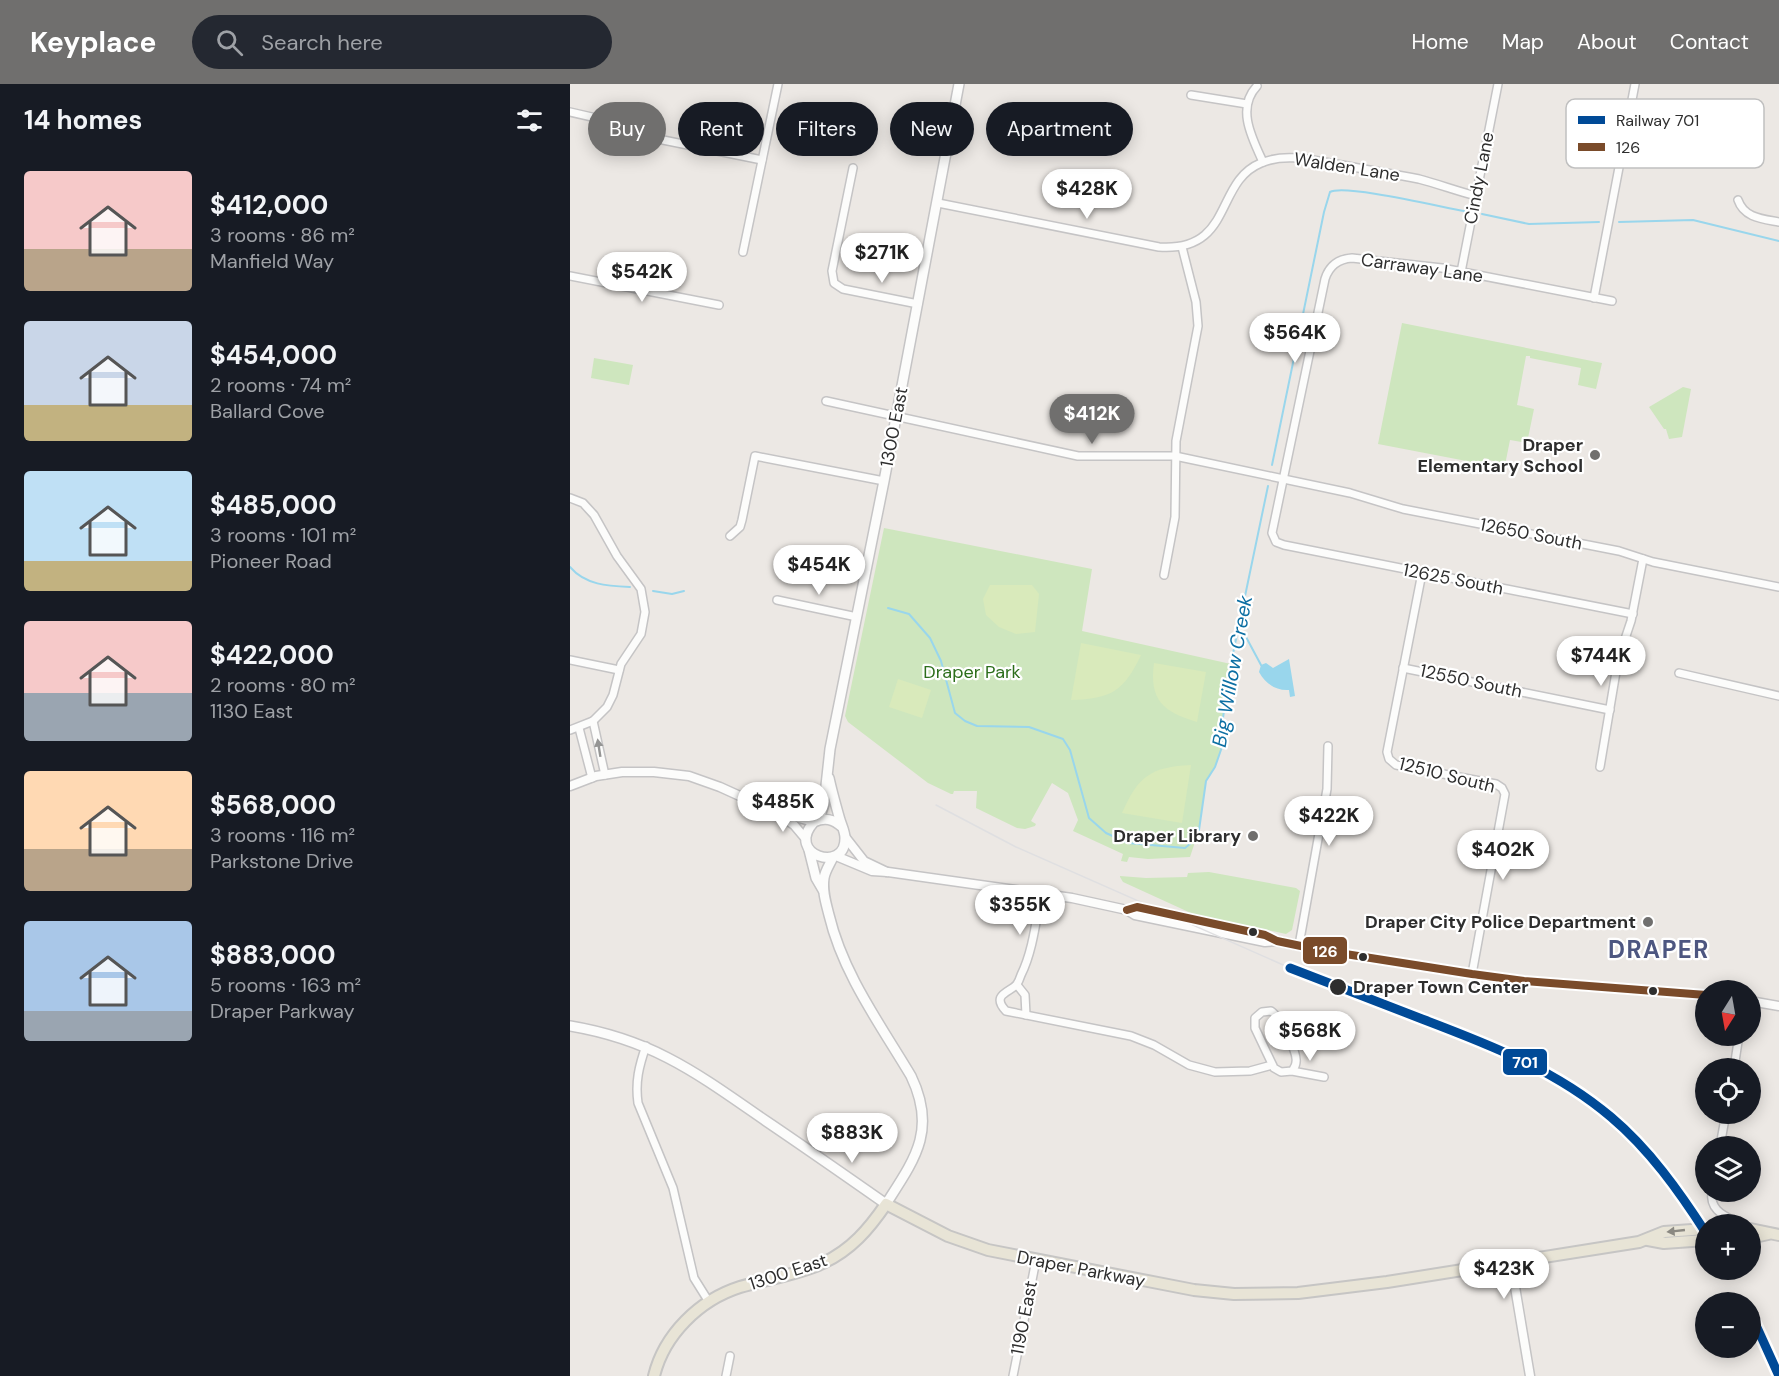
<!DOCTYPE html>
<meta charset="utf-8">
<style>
body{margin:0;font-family:"DM Sans",sans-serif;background:#242831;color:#f1f3f6;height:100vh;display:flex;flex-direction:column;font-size:22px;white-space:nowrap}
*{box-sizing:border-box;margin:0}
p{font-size:20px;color:#9ea1a6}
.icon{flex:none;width:33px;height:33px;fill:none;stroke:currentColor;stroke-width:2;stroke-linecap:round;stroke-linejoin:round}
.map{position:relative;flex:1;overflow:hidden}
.drawer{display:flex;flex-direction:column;background:#171b24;width:570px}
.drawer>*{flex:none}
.top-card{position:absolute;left:18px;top:18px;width:570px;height:54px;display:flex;gap:12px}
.needle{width:39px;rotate:191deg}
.buttons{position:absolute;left:1125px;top:896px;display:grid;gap:12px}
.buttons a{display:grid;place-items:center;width:66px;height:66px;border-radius:50%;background:#171b24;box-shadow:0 3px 15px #0003;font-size:30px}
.price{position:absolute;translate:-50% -51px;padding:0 14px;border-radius:21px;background:#fff;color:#222;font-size:20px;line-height:39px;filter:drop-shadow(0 2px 3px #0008)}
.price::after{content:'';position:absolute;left:50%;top:36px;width:18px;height:14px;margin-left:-9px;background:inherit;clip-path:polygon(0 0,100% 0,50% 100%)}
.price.on{background:#706f6e;color:#fff}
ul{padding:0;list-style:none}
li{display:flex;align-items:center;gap:18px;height:150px;padding:0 24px}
li span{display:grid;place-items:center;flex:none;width:168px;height:120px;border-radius:6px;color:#555}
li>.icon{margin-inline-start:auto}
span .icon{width:72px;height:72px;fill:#fffc;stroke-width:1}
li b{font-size:26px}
h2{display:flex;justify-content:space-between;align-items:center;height:72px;padding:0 24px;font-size:26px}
.pill{padding:0 21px;border-radius:27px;background:#171b24;box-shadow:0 3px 15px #0003;font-size:21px;line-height:54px}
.pill.on{background:#706f6e;color:#fff}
header{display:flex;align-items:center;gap:36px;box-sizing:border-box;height:84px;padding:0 30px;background:#706f6e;color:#fff}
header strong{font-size:28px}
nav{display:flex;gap:33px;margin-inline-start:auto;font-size:21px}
.search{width:420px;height:54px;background:#242831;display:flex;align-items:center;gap:15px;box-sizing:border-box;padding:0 21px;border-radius:33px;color:#9ea1a6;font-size:22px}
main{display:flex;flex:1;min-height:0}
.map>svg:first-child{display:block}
.green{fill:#cee6be}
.pitch{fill:#d9eabb}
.water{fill:#99d6ec}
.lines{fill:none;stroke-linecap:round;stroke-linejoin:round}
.stream{stroke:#99d6ec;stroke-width:2}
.minor-casing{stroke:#c5c4c5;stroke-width:10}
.tertiary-casing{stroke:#c5c4c5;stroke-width:11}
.secondary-casing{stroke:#c5c4c5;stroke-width:12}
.primary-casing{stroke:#c6c5c4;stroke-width:14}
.minor{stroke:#fcfcfb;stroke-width:7}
.tertiary{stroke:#fcfcfb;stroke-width:8}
.secondary{stroke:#fcfcfb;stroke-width:9}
.primary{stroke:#e8e4d6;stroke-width:10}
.tram{stroke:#dfdfe1;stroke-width:1.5}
.bus-1-casing{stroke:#fff;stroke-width:12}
.bus-1{stroke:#7a4b2a;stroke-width:8}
.rail-1-casing{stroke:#fff;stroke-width:14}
.rail-1{stroke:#004a97;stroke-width:9}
.oneway{fill:#959594}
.oneway2{fill:#8b8982}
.poi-dot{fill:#706f6e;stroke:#fff;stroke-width:2}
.bus-dot{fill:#2e2e2e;stroke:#fff;stroke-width:2}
.labels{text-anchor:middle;stroke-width:4.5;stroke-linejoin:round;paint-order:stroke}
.street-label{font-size:18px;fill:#2e2e2e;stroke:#fff}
.poi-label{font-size:18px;font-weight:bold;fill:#2e2e2e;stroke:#fff;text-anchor:end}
.park-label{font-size:18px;fill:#2c6e1b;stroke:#fff}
.stop-label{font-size:18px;font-weight:bold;fill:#2e2e2e;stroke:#fff;text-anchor:start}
.water-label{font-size:20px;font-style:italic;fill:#0d6fa3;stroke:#fff}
.district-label{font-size:24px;font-weight:bold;letter-spacing:1.5px;fill:#4d5680;stroke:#fff}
.key{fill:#fff;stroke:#c0c0c0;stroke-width:1.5}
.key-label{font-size:16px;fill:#2e2e2e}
.line-badge{stroke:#fff;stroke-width:2}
.badge-label{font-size:16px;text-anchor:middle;font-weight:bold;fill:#fff}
</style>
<header>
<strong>Keyplace</strong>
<div class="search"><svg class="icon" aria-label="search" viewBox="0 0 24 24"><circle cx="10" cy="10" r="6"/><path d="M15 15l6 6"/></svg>Search here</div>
<nav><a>Home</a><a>Map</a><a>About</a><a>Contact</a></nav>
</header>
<main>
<section class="drawer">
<h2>14 homes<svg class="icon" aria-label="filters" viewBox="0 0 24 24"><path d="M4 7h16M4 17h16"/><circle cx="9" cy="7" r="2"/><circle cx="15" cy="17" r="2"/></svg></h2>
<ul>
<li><span style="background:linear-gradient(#f6c9c9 65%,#b9a48a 0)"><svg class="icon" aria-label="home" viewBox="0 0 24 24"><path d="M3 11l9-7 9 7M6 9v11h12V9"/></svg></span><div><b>$412,000</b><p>3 rooms · 86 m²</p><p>Manfield Way</p></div></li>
<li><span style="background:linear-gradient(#c9d6e8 70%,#c2b280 0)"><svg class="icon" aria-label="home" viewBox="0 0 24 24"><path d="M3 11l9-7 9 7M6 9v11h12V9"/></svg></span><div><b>$454,000</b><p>2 rooms · 74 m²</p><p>Ballard Cove</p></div></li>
<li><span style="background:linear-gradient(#bfe0f5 75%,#c2b280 0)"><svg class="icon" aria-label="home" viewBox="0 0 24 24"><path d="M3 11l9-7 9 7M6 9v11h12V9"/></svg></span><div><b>$485,000</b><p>3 rooms · 101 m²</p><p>Pioneer Road</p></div></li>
<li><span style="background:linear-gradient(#f6c9c9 60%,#9aa5b1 0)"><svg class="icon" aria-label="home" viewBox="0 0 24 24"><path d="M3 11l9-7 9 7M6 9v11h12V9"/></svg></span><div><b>$422,000</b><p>2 rooms · 80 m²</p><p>1130 East</p></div></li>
<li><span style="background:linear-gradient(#ffd9b3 65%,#b9a48a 0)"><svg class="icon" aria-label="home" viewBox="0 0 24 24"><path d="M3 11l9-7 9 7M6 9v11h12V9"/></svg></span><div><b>$568,000</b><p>3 rooms · 116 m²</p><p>Parkstone Drive</p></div></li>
<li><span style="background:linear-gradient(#a9c7e8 75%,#9aa5b1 0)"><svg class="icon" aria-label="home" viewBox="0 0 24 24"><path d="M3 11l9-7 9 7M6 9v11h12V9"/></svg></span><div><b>$883,000</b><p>5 rooms · 163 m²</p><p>Draper Parkway</p></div></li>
</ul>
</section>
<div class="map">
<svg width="1209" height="1292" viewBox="0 0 1209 1292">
<rect width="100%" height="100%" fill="#ece8e4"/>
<g class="green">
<path d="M832,239L1032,279L1026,305L1008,301L1011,284L960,274V272H956L947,321L964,325L957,359L940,356L935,381L914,374L912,380L808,360Z"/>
<path d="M24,274L63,281L59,301L21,294Z"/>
<path d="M1113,303L1121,305L1112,353L1099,355L1096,345H1094L1079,323Z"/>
<path d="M314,444L522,485L512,547L661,580L652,641L653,660L645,683L636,697L629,746L620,773L578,775L559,773L557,778L551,777L553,770L503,747L508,736L498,709L482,699L461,737L466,740L465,742L455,745L447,744L406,724L407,707H384L383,710H381L358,699L278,638L275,632Z"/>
<path d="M639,788L726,804L730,807L722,846L716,850L623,830L553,798L550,793V792L576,794L617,793L618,789Z"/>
</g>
<g class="pitch">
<path d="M420,501H462L469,510L465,548L446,550L429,543L416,531L413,515Z"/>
<path d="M511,559L571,571C554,607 541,615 501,616Z"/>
<path d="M584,579L636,588L627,638C593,628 579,616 584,579Z"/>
<path d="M328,595L361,606L352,634L319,623Z"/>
<path d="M621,681L612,739L552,729C568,692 581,683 621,681Z"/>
</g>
<path class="water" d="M719,575L725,612L720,613L719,606C705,607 695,599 689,588L691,581L696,579L703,584Z"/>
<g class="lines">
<g class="stream">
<path d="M912,130L959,140L1029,138"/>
<path d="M1049,138L1123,136L1209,157"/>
<path d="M702,381L754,128L760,108C775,100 871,123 894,127"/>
<path d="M0,483C15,501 38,502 60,503"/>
<path d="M83,507L102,510L114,507"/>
<path d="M318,524L339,530L360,554L371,577L385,629L395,637L407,642L459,643L493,655L500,666L519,734L536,749L558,759L615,764L626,755L629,746L636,697L645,683L653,660L652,641L660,584L698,402"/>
<path d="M668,547L676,553L691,581"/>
</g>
<defs>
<g id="minor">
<path d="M687,2C666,24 682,54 693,78"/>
<path d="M621,11L677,20"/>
<path d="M0,28L48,39L93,56L192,76"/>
<path d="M283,84L262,187L264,199L273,205L348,220"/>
<path d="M1168,116C1174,134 1193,135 1209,138"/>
<path d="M368,119L589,163C664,168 644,98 691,79C717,68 745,77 772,81C798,86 824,90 849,95C868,100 887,107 906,112"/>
<path d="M173,168L208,0"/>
<path d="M891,188L928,0"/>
<path d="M0,192L149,221"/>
<path d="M1024,214L1065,0"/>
<path d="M1042,217L872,184L782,174C768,175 759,182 755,195L702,449L706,458L714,461L1063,530"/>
<path d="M256,317L508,372H605L780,409L833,425L1049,467L1083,478L1209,503"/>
<path d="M0,414L13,419L24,431L47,472L71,505L75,528L71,550L51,580L43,611L37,623L23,637L0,646"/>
<path d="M160,452L170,443L172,436L185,372L314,397"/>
<path d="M852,489L817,668L819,675L826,681L926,700L932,704L935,710L902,890"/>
<path d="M594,491L605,433L606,357L628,242L626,218L612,163"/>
<path d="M207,516L287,533"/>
<path d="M0,576L49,586"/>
<path d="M833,584L1040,626"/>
<path d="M1109,589L1209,612"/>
<path d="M23,637L35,691"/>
<path d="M9,644L22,694"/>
<path d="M1030,683L1048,576L1061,537L1073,475"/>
<path d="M471,810C466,836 463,867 451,891C450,894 449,897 447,900C441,908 420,910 436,927L561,952L584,961L619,981L645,988L680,987L702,981"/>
<path d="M729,861L757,705L758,662"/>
<path d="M447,901L455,911L456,931"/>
<path d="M76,962C69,982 65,998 68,1019L103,1104L124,1194L139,1218"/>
<path d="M1164,984L1169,951"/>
<path d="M722,987C724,984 726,982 726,978C728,969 709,932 701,927L692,928L685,934V944L704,984L711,988L722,987L754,993"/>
<path d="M1150,1062L1156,1029"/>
<path d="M1142,1107C1139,1127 1155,1132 1170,1140"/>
<path d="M156,1292L160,1272"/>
<path d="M443,1292L466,1176"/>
</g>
<g id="tertiary">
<path d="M0,702L26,692L52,688H84L119,692L150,703L205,728L244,738"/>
<path d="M211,732L224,741L235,754"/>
<path d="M276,754L294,777L317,788"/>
<path d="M266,772L302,787L318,788L502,814L557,826L565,831L695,858L707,857"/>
<path d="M557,826L567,823L695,851L707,857L750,866L902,890L954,897L1136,911"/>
<path d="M1180,917L1209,922"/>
<path d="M941,1179L960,1292"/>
</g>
<g id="secondary">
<path d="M259,694C262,708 266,722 270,736C272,742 275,748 275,754C276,790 214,771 244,738C255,733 263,735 272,743"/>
<path d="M249,735L254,720L260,665L314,397L389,0"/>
<path d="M239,766L246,794L253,806"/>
<path d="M0,942C84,956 128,990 196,1037C236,1064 276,1092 316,1120C345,1075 367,1046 341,992C310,940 273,890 259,831C256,819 252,807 254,794C255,787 260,780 263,773"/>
</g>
<g id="primary">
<path d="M1180,1145L1209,1151"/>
<path d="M1180,1154L1198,1150"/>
<path d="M1078,1156L1094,1159L1136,1156"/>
<path d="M84,1292C94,1251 129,1216 170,1203C197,1195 227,1191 253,1179C281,1166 299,1145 316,1120L378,1152L418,1166L624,1206L664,1210L728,1209L817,1198L1069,1158L1094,1148L1136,1145"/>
</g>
</defs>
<use href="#minor" class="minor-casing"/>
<use href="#tertiary" class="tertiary-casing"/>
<use href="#secondary" class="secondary-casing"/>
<use href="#primary" class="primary-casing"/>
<use href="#minor" class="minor"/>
<use href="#tertiary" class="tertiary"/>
<use href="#secondary" class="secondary"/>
<use href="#primary" class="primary"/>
<path class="tram" d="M366,721L446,763L720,884"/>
<defs>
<path id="bus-1" d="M557,826L567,823L695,851L707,857L750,866L902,890L954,897L1136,911"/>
</defs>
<use href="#bus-1" class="bus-1-casing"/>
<use href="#bus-1" class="bus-1"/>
<defs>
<g id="rail-1">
<path d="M720,884C764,901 808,918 852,935C918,960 986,986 1041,1033C1079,1065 1109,1107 1136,1149"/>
<path d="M1180,1228L1209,1292"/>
</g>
</defs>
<use href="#rail-1" class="rail-1-casing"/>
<use href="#rail-1" class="rail-1"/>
</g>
<defs><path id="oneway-solid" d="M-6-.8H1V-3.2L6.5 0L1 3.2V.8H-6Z" transform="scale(1.5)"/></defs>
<use class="oneway" href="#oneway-solid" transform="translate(29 664) rotate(-99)"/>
<use class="oneway2" href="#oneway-solid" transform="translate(1106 1147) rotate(174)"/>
<g class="poi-dot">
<circle cx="1025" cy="371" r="6"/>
<circle cx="683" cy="752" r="6"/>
<circle cx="1078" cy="838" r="6"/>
</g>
<g class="bus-dot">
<circle cx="683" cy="848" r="5"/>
<circle cx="793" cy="873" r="5"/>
<circle cx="768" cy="903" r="9"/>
<circle cx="1083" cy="907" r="5"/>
</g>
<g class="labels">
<g class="street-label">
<text transform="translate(777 83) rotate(9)" y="6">Walden Lane</text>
<text transform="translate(909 94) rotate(-79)" y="6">Cindy Lane</text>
<text transform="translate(852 184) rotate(8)" y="6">Carraway Lane</text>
<text transform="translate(324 343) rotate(-79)" y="6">1300 East</text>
<text transform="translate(961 450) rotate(11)" y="6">12650 South</text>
<text transform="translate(883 495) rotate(11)" y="6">12625 South</text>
<text transform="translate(901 597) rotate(12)" y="6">12550 South</text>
<text transform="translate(877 691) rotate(14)" y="6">12510 South</text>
<text transform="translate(511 1185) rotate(11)" y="6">Draper Parkway</text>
<text transform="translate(218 1188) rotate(-18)" y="6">1300 East</text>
<text transform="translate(454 1234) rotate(-79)" y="6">1190 East</text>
</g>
<g class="poi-label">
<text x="1013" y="367">Draper<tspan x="1013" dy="21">Elementary School</tspan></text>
<text x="671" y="758">Draper Library</text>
<text x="1066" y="844">Draper City Police Department</text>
</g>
<g class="park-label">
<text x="402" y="594">Draper Park</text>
</g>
<g class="stop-label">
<text x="783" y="909">Draper Town Center</text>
</g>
<g class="water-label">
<text transform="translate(662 587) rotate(-80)" y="7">Big Willow Creek</text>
</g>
<g class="district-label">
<text x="1089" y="874">DRAPER</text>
</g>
</g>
<rect x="996" y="15" width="198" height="69" rx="9" class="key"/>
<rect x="1008" y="32" width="27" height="8" fill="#004a97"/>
<rect x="1008" y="59" width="27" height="8" fill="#7a4b2a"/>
<g class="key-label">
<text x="1046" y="42">Railway 701</text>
<text x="1046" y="69">126</text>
</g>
<g class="line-badge">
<rect x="732" y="852" width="46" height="29" rx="6" fill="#7a4b2a"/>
<rect x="932" y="964" width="46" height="28" rx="6" fill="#004a97"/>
</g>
<g class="badge-label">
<text x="755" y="873">126</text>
<text x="955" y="984">701</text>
</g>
</svg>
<div class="buttons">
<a><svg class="needle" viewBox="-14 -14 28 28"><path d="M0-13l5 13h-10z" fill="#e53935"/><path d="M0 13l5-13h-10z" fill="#9ea1a6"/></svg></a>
<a><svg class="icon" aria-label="locate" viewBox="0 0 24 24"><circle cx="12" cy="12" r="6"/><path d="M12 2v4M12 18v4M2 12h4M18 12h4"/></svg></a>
<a><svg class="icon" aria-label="layers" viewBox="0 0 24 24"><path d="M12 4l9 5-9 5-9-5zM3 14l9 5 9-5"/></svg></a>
<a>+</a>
<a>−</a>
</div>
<b class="price" style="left:517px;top:136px">$428K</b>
<b class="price" style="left:312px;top:200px">$271K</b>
<b class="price" style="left:72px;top:219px">$542K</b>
<b class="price" style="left:725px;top:280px">$564K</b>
<b class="price on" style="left:522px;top:361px">$412K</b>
<b class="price" style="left:249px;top:512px">$454K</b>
<b class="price" style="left:1031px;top:603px">$744K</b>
<b class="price" style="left:213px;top:749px">$485K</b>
<b class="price" style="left:759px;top:763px">$422K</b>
<b class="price" style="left:933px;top:797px">$402K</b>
<b class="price" style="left:450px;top:852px">$355K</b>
<b class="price" style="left:740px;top:978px">$568K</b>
<b class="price" style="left:282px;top:1080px">$883K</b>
<b class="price" style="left:934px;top:1216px">$423K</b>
<div class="top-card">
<a class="pill on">Buy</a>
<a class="pill">Rent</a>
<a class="pill">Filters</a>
<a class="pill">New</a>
<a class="pill">Apartment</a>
</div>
</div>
</main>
